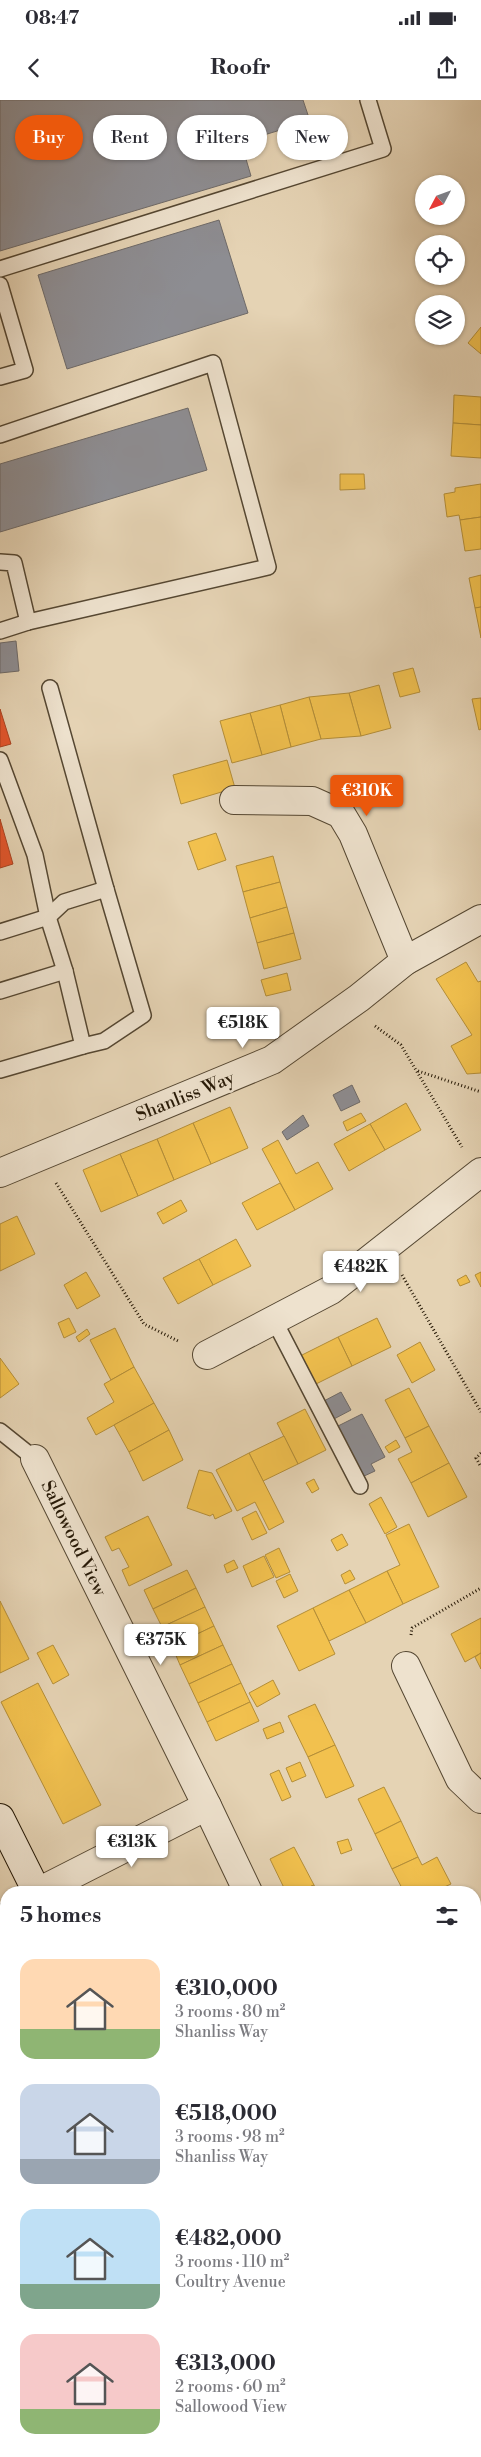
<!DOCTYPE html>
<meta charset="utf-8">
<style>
body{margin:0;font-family:"Libre Bodoni",serif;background:#f2f2f3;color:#2b2b33;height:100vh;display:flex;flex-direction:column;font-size:19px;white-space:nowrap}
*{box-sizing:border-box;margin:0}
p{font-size:16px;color:#7c7c81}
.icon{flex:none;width:28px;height:28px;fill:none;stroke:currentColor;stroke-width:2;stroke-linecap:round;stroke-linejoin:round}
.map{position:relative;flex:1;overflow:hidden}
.panel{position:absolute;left:0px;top:1786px;width:481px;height:571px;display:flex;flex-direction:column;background:#fff;border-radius:20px 20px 0 0;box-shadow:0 1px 4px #0004}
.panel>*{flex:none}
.guide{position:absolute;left:15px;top:15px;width:451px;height:45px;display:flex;gap:10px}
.needle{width:32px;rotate:229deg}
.controls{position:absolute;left:415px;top:75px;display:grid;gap:10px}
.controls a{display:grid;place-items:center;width:50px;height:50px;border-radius:50%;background:#fff;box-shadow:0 1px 4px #0004;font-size:25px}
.price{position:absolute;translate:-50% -42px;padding:0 11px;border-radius:5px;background:#fff;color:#222;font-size:16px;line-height:32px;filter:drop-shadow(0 1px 2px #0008)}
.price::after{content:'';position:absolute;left:50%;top:30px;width:15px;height:11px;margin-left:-8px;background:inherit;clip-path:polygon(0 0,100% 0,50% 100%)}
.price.active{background:#ea580c;color:#fff}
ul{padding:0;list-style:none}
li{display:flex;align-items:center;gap:15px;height:125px;padding:0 20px}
li span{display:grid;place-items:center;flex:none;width:140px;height:100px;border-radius:15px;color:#555}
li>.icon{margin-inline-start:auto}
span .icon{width:60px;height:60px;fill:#fffc;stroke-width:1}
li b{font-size:21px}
h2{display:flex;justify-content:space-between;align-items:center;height:60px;padding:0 20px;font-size:21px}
.pill{padding:0 18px;border-radius:22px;background:#fff;box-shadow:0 1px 4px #0004;font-size:18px;line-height:45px}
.pill.active{background:#ea580c;color:#fff}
.status{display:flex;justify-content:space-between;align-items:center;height:35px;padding:0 25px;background:#fff;direction:ltr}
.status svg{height:14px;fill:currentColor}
header{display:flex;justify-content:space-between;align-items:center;height:65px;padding:0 20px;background:#fff;font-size:22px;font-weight:800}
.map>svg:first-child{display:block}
.green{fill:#afbe91;stroke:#6a6b4c}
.homes{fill:#f2c14e;stroke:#b48e38}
.shops{fill:#e4572e;stroke:#ab4422}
.industry{fill:#8d8d92;stroke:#6e6a68}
.building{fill:#dda783;stroke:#251806}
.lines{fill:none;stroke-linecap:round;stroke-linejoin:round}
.service-casing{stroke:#554732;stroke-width:18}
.minor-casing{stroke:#554732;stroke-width:30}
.secondary-casing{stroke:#251806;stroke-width:30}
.path{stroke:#251806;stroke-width:3;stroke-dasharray:1 2.5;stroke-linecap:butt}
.service{stroke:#eee2ce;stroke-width:15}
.minor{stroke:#eee2ce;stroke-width:28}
.secondary{stroke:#eee2ce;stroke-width:28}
.labels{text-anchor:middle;stroke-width:5;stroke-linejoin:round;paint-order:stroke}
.street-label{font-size:18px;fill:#251806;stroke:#eee2ce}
</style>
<div class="status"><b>08:47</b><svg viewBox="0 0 49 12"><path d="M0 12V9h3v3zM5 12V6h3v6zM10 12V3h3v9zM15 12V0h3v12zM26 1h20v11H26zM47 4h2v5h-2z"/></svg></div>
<header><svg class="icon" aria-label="back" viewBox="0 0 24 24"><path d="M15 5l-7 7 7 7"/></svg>Roofr<svg class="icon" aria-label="share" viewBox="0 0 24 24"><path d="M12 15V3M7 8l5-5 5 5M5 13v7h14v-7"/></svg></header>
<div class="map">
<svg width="481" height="2357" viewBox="0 0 481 2357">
<rect width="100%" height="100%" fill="#e5d3b4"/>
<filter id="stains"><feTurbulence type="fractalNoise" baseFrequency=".004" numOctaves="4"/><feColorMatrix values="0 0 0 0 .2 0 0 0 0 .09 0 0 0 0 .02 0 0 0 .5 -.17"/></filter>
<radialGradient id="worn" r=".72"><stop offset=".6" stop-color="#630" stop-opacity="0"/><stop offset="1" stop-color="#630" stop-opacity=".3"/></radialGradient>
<g class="green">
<path d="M0,1803L6,1816V1989L0,1980Z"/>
<path d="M6,2086V2351H260L263,2357H0V2088Z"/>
</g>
<g class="homes">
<path d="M481,227V254L468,243Z"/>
<path d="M454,295L481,297V325L453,323Z"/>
<path d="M453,323L481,325V358L451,356Z"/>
<path d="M340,374H364L365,389L340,390Z"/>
<path d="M481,384V417L460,420L459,415L447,417L444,394L455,392V388Z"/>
<path d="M481,417V449L465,451L460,420Z"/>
<path d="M481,475V507L475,508L469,478Z"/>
<path d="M481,507V538L475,508Z"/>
<path d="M413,568L420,592L400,597L393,573Z"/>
<path d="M379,585L391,628L361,636L349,593Z"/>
<path d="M349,593L361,636L321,639L309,597Z"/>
<path d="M309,597L321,639L291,647L280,605Z"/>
<path d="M481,598V629L479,630L472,599Z"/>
<path d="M280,605L291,647L262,655L250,613Z"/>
<path d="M250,613L262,655L232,663L220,621Z"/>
<path d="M227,660L235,688L181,704L173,675Z"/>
<path d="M216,733L226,760L198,770L188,742Z"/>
<path d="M273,756L280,782L243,792L236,766Z"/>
<path d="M280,782L287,807L250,818L243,792Z"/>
<path d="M287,807L294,833L257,843L250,818Z"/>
<path d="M294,833L301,859L264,869L257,843Z"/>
<path d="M466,862L478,882L481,881V973L467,974L451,946L472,935L436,879Z"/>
<path d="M287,873L291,890L266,896L261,880Z"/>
<path d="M406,1003L421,1030L385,1050L370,1024Z"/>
<path d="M230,1007L248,1048L211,1064L193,1023Z"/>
<path d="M361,1013L366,1021L347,1031L343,1022Z"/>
<path d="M193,1023L211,1064L174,1080L157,1039Z"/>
<path d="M370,1024L385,1050L349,1071L334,1044Z"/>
<path d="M157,1039L174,1080L138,1096L120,1054Z"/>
<path d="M278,1040L296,1074L318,1062L333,1089L295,1110L262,1049Z"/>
<path d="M120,1054L138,1096L101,1112L83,1070Z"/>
<path d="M280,1083L295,1110L257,1130L242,1103Z"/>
<path d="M181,1100L187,1111L163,1124L157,1113Z"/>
<path d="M17,1116L35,1154L0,1171V1124Z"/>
<path d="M236,1139L251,1166L213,1185L199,1159Z"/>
<path d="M199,1159L213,1185L178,1204L163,1178Z"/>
<path d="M86,1172L100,1196L77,1209L64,1185Z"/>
<path d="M481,1172V1187L475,1175Z"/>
<path d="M466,1175L470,1182L460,1186L457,1180Z"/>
<path d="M69,1218L76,1232L64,1238L58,1223Z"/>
<path d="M377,1218L391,1247L352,1266L338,1237Z"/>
<path d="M115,1228L134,1267L111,1280L90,1240Z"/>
<path d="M87,1229L90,1234L79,1242L76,1237Z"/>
<path d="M338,1237L352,1266L314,1285L300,1256Z"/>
<path d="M420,1242L435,1270L412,1283L397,1255Z"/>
<path d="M0,1258L19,1284L0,1298Z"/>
<path d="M134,1267L154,1303L96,1335L87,1318L114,1302L104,1284Z"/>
<path d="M409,1288L429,1326L405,1338L385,1300Z"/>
<path d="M154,1303L169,1330L129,1352L114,1325Z"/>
<path d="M305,1309L326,1350L298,1364L277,1323Z"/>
<path d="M429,1326L449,1363L411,1383L398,1359L412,1352L405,1338Z"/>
<path d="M169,1330L183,1360L143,1381L129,1352Z"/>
<path d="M284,1336L298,1364L263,1381L249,1353Z"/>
<path d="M396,1340L400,1347L389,1353L385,1347Z"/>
<path d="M249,1353L284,1422L269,1430L255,1402L237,1411L216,1370Z"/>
<path d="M449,1363L467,1397L428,1417L411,1383Z"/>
<path d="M199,1370L212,1373L232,1411L215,1419L213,1414L210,1416L187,1408Z"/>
<path d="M314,1379L319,1389L312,1393L306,1383Z"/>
<path d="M381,1397L397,1427L385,1434L369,1404Z"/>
<path d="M256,1411L267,1433L252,1440L242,1418Z"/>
<path d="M148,1416L172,1465L129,1486L122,1470L129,1467L119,1448L112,1451L105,1437Z"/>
<path d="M409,1424L439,1487L403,1504L387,1471L400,1465L386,1435Z"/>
<path d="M342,1434L348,1445L337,1451L331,1440Z"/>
<path d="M279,1448L290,1472L276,1478L265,1455Z"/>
<path d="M264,1456L274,1477L252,1487L243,1466Z"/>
<path d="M234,1460L238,1468L227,1473L224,1465Z"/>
<path d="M187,1470L196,1488L153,1509L144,1490Z"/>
<path d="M350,1470L355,1479L345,1484L341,1475Z"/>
<path d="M387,1471L403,1504L366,1523L349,1490Z"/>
<path d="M290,1474L298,1491L284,1498L276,1481Z"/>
<path d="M196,1488L205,1507L162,1527L153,1509Z"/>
<path d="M349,1490L366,1523L329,1541L313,1508Z"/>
<path d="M0,1501L29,1559L0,1573Z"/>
<path d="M205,1507L214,1526L172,1546L162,1527Z"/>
<path d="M313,1508L335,1554L299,1571L277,1526Z"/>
<path d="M481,1518V1553L465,1562L451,1534Z"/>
<path d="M214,1526L223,1545L180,1565L172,1546Z"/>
<path d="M53,1545L69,1575L53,1584L37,1553Z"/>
<path d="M223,1545L232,1564L189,1584L180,1565Z"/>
<path d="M481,1553V1569L475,1557Z"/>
<path d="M232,1564L241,1583L198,1603L189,1584Z"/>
<path d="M273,1580L280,1594L257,1607L249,1593Z"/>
<path d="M38,1583L101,1705L63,1724L1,1602Z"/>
<path d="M241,1583L250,1602L207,1622L198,1603Z"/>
<path d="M250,1602L259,1621L216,1641L207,1622Z"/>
<path d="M315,1604L335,1645L308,1657L288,1616Z"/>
<path d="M280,1622L284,1632L267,1639L263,1629Z"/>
<path d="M335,1645L354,1686L326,1698L308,1657Z"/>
<path d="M300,1662L306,1676L292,1682L286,1668Z"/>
<path d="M279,1670L291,1697L282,1701L270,1674Z"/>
<path d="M384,1687L401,1721L375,1734L358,1699Z"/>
<path d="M401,1721L418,1757L392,1769L375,1734Z"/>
<path d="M348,1739L352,1750L341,1754L337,1742Z"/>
<path d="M294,1747L314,1785L298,1792H286L270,1759Z"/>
<path d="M418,1757L422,1765L437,1757L451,1784L433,1792H404L392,1769Z"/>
<path d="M314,1785L317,1792H298Z"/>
<path d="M481,1812V1850L475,1837V1815Z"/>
<path d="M479,1997L481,2024L475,2027V1999Z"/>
<path d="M475,2032L481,2044V2057L475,2060Z"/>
<path d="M481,2057V2087L475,2090V2060Z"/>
<path d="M481,2146V2200L475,2186V2148Z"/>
<path d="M366,2351H430L432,2357H369Z"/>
</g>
<g class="shops">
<path d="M0,609L11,644L0,647Z"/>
<path d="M0,719L13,764L0,768Z"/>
</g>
<g class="industry">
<path d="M0,0H303L310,21L241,42L251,76L0,151Z"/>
<path d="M219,120L248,213L67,269L38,175Z"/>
<path d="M188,308L207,370L0,432V364Z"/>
<path d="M16,541L19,571L0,573V543Z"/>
<path d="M352,985L360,1002L341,1011L333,995Z"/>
<path d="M303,1015L309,1026L287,1040L282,1032Z"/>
<path d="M341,1292L351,1310L332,1320L322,1302Z"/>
<path d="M362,1314L385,1357L371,1364L375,1371L362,1377L336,1327Z"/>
</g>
<path class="building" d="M6,2120V2314L0,2317V2123Z"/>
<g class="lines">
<defs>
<g id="service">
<path d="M0,169L383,49L368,0"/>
<path d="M0,185L25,270L0,277"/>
<path d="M0,335L213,263L268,467L28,522L0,531"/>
<path d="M0,462L14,463L28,522"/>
<path d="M0,660L35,755L48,817L65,871L83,946L104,941L143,915L106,789"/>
<path d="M0,832L48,817L64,802L106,789L50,588"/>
<path d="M0,891L65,871"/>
<path d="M0,970L83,946"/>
<path d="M274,1220L360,1386"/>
<path d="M0,1331L35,1359"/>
<path d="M107,2351L110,2357"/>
<path d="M77,2357L90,2351"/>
</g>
<g id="minor">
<path d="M234,700L312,701L341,714L353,734L405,861"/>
<path d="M0,1073L272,960L359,898L405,861L481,819"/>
<path d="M207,1255L331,1190L481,1072"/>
<path d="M35,1359L207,1706L248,1792"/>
<path d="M406,1566L460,1679L481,1699"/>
<path d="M38,1792L207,1706"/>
<path d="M475,2280L481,2292"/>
</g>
<g id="secondary">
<path d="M0,1718L37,1792"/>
<path d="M300,2351L303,2357"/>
</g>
</defs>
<use href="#service" class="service-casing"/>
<use href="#minor" class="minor-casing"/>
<use href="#secondary" class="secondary-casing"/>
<g class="path">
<path d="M375,926L401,945L462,1047"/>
<path d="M418,971L481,992"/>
<path d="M56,1083L144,1224L180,1242"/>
<path d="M402,1175L481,1312"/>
<path d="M481,1353L476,1358L481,1367"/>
<path d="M411,1535L412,1528L481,1488"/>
</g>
<use href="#service" class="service"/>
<use href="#minor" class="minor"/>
<use href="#secondary" class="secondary"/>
</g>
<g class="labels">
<g class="street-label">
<text transform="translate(185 996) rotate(-22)" y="6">Shanliss Way</text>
<text transform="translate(74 1438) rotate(64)" y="6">Sallowood View</text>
</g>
</g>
<rect width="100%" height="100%" filter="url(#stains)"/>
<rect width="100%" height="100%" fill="url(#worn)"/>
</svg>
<div class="controls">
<a><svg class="needle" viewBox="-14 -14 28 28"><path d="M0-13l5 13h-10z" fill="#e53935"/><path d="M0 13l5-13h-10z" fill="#7c7c81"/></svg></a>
<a><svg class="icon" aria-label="locate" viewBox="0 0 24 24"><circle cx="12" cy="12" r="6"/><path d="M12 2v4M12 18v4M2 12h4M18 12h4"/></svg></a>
<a><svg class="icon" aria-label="layers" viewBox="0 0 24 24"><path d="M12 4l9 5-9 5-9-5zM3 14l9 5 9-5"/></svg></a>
</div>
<b class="price active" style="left:367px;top:717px">€310K</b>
<b class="price" style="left:243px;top:949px">€518K</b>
<b class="price" style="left:361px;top:1193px">€482K</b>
<b class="price" style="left:161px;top:1566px">€375K</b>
<b class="price" style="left:132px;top:1768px">€313K</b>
<div class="guide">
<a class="pill active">Buy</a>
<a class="pill">Rent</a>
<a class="pill">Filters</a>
<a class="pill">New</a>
</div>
<section class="panel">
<h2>5 homes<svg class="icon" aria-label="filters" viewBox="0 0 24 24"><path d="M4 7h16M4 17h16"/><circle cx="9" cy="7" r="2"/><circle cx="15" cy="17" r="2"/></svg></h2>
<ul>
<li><span style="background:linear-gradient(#ffd9b3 70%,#8fb573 0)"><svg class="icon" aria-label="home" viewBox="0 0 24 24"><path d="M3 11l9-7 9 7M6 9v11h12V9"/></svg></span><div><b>€310,000</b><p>3 rooms · 80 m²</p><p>Shanliss Way</p></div></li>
<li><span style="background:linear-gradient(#c9d6e8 75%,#9aa5b1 0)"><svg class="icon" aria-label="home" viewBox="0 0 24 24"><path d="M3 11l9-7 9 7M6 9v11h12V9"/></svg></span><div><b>€518,000</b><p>3 rooms · 98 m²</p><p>Shanliss Way</p></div></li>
<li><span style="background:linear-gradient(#bfe0f5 75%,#7fa58c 0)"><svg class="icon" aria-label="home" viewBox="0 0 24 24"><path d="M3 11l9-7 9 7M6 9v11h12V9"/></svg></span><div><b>€482,000</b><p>3 rooms · 110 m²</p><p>Coultry Avenue</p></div></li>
<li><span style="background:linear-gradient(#f6c9c9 75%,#8fb573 0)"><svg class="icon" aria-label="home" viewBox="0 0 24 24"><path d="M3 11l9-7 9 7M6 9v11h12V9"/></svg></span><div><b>€313,000</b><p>2 rooms · 60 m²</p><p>Sallowood View</p></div></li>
</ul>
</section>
</div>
